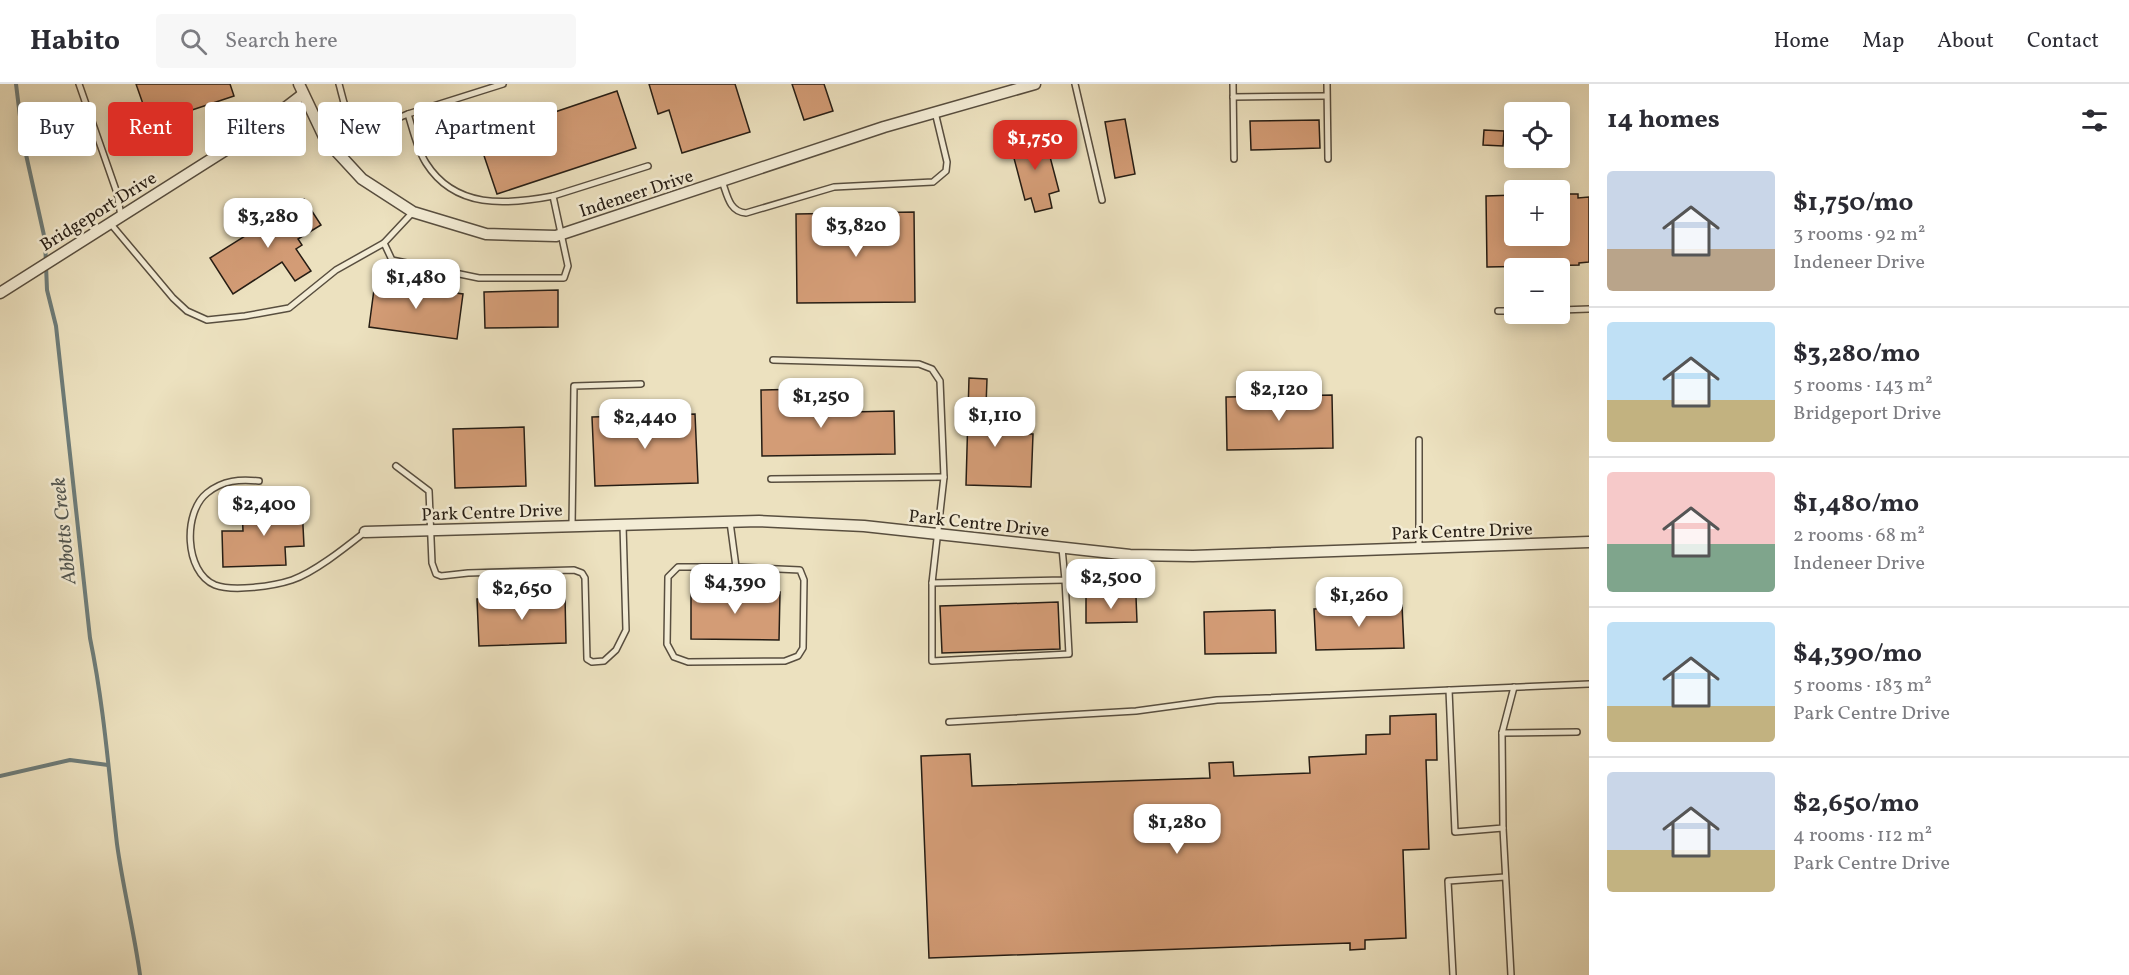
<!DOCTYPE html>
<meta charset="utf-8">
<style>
body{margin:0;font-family:Vollkorn,serif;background:#f7f7f7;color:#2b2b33;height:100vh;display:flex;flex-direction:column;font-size:22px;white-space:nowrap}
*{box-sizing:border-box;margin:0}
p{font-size:20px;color:#7c7c81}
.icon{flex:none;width:33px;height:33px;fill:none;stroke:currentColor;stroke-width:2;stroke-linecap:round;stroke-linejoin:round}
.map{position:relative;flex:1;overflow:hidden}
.side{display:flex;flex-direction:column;background:#fff;width:540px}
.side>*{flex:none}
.hud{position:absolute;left:18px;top:18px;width:570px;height:54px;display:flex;gap:12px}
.controls{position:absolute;left:1504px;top:18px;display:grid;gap:12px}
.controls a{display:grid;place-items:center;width:66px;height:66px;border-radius:6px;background:#fff;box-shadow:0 3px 15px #0003;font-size:30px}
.price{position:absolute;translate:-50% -51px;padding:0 14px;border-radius:12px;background:#fff;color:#222;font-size:20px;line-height:39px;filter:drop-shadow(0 2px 3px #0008)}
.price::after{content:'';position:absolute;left:50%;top:36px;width:18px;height:14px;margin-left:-9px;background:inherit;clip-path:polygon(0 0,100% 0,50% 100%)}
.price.on{background:#d93025;color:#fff}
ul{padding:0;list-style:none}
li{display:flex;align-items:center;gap:18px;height:150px;padding:0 18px}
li+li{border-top:2px solid #e1e1e2}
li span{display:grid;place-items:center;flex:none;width:168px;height:120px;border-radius:6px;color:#555}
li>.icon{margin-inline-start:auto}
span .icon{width:72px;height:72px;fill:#fffc;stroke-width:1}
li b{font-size:26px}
h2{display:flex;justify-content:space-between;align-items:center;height:72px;padding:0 18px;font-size:26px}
.tag{padding:0 21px;border-radius:6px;background:#fff;box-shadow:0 3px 15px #0003;font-size:21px;line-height:54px}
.tag.on{background:#d93025;color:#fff}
header{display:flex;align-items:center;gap:36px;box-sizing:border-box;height:84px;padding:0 30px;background:#fff;border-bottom:2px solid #e1e1e2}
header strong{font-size:28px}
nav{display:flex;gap:33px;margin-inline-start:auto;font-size:21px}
.search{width:420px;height:54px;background:#f7f7f7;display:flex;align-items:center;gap:15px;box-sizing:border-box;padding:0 21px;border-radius:6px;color:#7c7c81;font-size:22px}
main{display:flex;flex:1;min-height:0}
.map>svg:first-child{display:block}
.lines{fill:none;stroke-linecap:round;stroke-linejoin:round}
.stream{stroke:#6d7c79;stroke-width:4}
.building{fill:#d39c76;stroke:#261d14;stroke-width:1.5}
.lane-casing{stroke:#584e3f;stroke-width:8}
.street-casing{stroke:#584e3f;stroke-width:13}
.lane{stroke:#f3ecd5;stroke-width:5}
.street{stroke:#f3ecd5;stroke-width:10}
.labels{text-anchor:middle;stroke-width:5;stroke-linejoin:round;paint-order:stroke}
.street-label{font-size:18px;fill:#261d14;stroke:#f3ecd5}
.water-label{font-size:20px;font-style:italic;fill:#50544f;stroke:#f3ecd5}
</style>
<header>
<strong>Habito</strong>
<div class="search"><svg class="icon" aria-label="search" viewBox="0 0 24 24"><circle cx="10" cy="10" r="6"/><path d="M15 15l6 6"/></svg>Search here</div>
<nav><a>Home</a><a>Map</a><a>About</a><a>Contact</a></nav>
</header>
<main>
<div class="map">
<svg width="1589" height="891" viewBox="0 0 1589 891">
<rect width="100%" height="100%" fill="#ece1bf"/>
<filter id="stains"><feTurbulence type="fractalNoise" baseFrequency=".00333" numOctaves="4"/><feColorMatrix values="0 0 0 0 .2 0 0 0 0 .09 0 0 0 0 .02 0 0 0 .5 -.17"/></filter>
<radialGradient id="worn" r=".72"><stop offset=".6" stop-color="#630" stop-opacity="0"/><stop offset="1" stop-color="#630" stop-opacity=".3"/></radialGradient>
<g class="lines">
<g class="stream">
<path d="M16,0L23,57L45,156L47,206L56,242L90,554C104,622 109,691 117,760C123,804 134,847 140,891"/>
<path d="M0,692L70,676L108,681"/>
</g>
</g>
<g class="building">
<path d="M136,0H230L234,12L150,40Z"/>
<path d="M649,0H735L750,48L682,69L669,26L658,30Z"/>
<path d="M792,0H824L833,27L804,36Z"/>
<path d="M617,7L636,64L497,110L478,54Z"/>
<path d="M1125,35L1135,90L1115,94L1105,38Z"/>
<path d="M1319,36L1320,64L1251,66L1250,37Z"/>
<path d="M1484,46L1504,47L1503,62L1483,61Z"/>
<path d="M1044,50L1059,107L1049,110L1052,124L1035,128L1031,114L1025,116L1010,59Z"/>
<path d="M1560,110H1578V114L1589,113V178L1579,179V181L1487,183L1486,112L1515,111V152H1560Z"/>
<path d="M304,115L321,141L298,155L302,161L296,165L311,187L295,197L282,178L233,210L210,174Z"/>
<path d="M914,128L915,218L797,219L796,130Z"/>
<path d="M375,198L463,210L457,255L369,243Z"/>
<path d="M558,206V243L485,244L484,208Z"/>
<path d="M969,294L987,295L985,349L1033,350L1031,403L966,401Z"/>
<path d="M805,305L806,329L894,327L895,370L762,372L761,306Z"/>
<path d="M1332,311L1333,364L1227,366L1226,313Z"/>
<path d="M695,330L698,399L595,402L592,333Z"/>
<path d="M524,343L526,402L455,404L453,345Z"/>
<path d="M302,422L304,462L285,463L286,481L223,483L222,447H243L242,424Z"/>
<path d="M691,507L780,508L779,556L691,555Z"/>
<path d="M565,512L566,559L479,562L477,515Z"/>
<path d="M1127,512L1136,513L1137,538L1086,539V513Z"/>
<path d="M1058,518L1060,565L942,569L940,522Z"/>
<path d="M1402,521L1404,564L1316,566L1314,525Z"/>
<path d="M1275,526L1276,569L1205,570L1204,528Z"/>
<path d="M1436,630L1437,676H1426L1429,765L1403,766L1406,854L1365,856V865L1350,866V859L929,874L921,672L970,670L972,702L1210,694L1209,679L1233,678L1234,692L1310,689L1309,673L1366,670V651L1390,650V632Z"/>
</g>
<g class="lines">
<defs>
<g id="lane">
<path d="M79,0L117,109L121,132"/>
<path d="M339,0C342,10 344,24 350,33C362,53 392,36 408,30C413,46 417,65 426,79C455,125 506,121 553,112"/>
<path d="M1075,0L1102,116"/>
<path d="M1233,0L1234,75"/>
<path d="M1327,0L1328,75"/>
<path d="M1233,13L1326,12"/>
<path d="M408,30L503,0"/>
<path d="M722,97C727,110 729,128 746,129L834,103L933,98L946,87L947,78L935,28"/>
<path d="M413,128L384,159L392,176L479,194H564L568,182L553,112L648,82"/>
<path d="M110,139L173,214L187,227L207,236L245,232L289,224L336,186L384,159"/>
<path d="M1560,226L1589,225"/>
<path d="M1498,227H1515"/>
<path d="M773,276L919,280L932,285L940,297L944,393L932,499L1065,496L1062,464"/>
<path d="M396,382L429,407L432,479L436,490L441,492L468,489L574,486L582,489L585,494L587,575L592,578L604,577L616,566L626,546L623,441"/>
<path d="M771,395L944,393"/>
<path d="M259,397C240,395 223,396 207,409C183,428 184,488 215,501C233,508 274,502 292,496C315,488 346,463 365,448"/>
<path d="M730,438L736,483H678L668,493L667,560L674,573L688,578L785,577L798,572L803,564L804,496L800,486L736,483"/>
<path d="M572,442L574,302L641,300"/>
<path d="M1419,465V356"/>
<path d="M932,499V577L1069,570L1065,496"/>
<path d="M1449,606L1455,748L1503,744L1502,649L1514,603"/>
<path d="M949,638L1136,627L1217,616L1589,600"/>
<path d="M1502,649L1577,648"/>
<path d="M1503,744L1511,891"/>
<path d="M1453,891L1448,797L1505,793"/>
</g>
<g id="street">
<path d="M299,0L325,55L362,95L413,128L486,150L556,152L884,43L1035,0"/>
<path d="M0,209L251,50L302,11"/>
<path d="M365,448L759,437L864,442L1130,471L1193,472L1589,458"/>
</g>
</defs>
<use href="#lane" class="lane-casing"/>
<use href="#street" class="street-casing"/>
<use href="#lane" class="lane"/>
<use href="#street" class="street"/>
</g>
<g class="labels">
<g class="street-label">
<text transform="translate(636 109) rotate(-18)" y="6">Indeneer Drive</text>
<text transform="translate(98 127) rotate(-32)" y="6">Bridgeport Drive</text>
<text transform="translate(492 428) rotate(-2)" y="6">Park Centre Drive</text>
<text transform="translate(979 439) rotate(6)" y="6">Park Centre Drive</text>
<text transform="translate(1462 447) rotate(-2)" y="6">Park Centre Drive</text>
</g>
<g class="water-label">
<text transform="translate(63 447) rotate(-96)" y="7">Abbotts Creek</text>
</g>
</g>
<rect width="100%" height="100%" filter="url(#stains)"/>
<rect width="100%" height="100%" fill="url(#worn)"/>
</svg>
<div class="controls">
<a><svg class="icon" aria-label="locate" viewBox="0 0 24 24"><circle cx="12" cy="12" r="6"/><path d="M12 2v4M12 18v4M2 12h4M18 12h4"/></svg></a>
<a>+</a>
<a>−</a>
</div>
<b class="price on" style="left:1035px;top:87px">$1,750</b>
<b class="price" style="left:268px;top:165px">$3,280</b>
<b class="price" style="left:856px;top:174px">$3,820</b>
<b class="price" style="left:416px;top:226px">$1,480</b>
<b class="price" style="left:1279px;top:338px">$2,120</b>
<b class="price" style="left:821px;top:345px">$1,250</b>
<b class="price" style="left:995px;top:364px">$1,110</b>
<b class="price" style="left:645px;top:366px">$2,440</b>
<b class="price" style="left:264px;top:453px">$2,400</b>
<b class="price" style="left:1111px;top:526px">$2,500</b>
<b class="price" style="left:735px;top:531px">$4,390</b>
<b class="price" style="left:522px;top:537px">$2,650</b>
<b class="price" style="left:1359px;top:544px">$1,260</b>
<b class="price" style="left:1177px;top:771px">$1,280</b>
<div class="hud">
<a class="tag">Buy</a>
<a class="tag on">Rent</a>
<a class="tag">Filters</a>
<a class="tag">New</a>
<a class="tag">Apartment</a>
</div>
</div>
<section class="side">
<h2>14 homes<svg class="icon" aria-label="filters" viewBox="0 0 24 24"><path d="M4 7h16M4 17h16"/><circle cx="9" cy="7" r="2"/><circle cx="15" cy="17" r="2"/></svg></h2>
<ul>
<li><span style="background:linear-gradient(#c9d6e8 65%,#b9a48a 0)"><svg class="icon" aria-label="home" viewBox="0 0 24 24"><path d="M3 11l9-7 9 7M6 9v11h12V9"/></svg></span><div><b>$1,750/mo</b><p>3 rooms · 92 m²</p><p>Indeneer Drive</p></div></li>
<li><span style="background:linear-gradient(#bfe0f5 65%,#c2b280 0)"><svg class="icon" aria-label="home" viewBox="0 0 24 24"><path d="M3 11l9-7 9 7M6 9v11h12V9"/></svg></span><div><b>$3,280/mo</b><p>5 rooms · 143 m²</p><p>Bridgeport Drive</p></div></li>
<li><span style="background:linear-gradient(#f6c9c9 60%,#7fa58c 0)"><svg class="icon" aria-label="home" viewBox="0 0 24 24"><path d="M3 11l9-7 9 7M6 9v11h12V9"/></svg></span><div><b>$1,480/mo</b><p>2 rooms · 68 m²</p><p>Indeneer Drive</p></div></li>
<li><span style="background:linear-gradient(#bfe0f5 70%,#c2b280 0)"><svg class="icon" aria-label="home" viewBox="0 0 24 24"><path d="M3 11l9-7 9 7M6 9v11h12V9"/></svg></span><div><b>$4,390/mo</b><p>5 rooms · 183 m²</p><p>Park Centre Drive</p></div></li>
<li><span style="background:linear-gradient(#c9d6e8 65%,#c2b280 0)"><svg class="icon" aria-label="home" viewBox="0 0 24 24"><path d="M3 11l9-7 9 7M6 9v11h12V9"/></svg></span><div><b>$2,650/mo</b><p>4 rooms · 112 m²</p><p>Park Centre Drive</p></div></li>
</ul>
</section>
</main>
